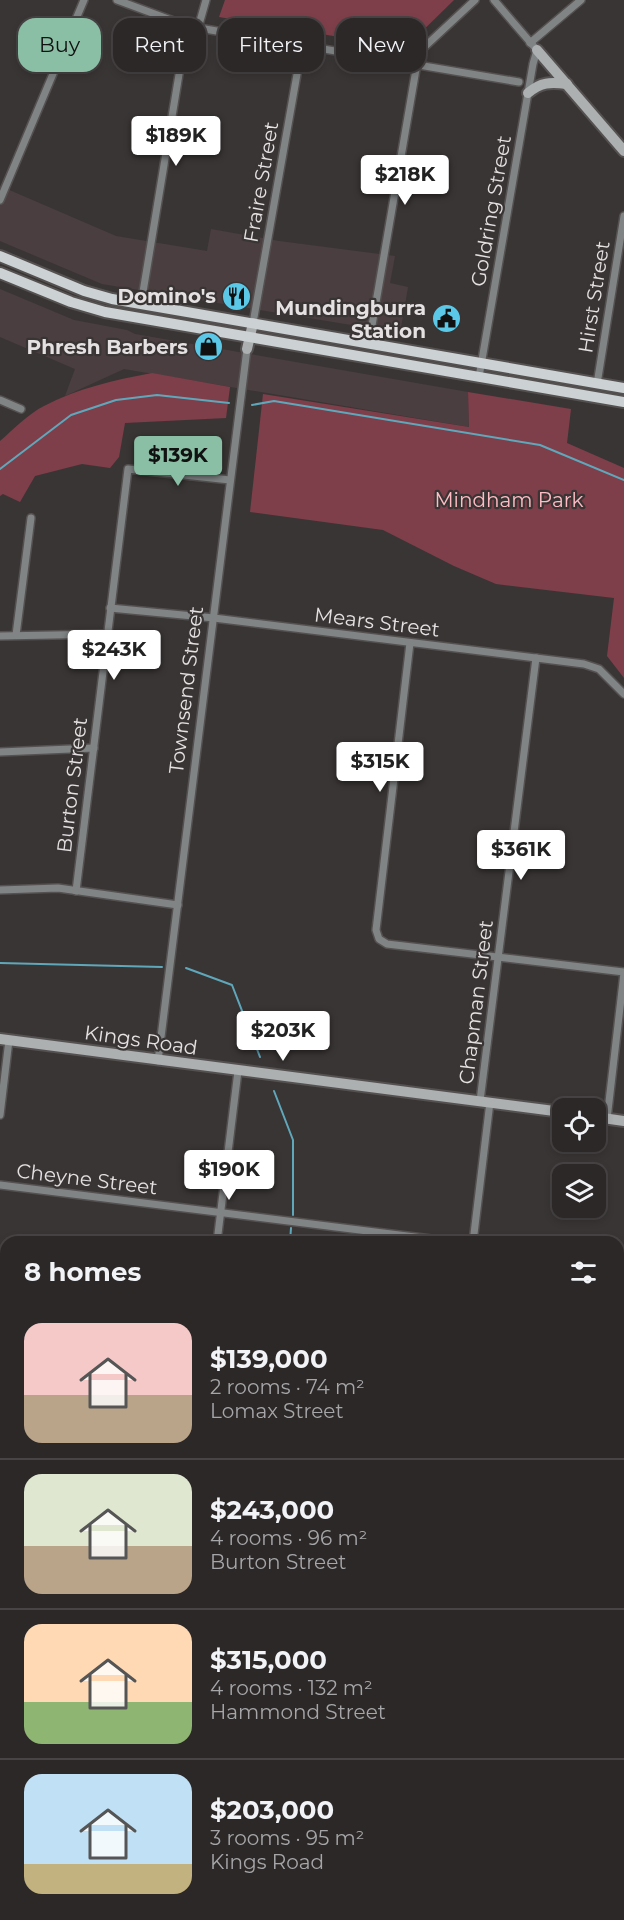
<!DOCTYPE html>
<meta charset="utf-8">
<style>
body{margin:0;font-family:Montserrat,sans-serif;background:#343030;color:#f1f3f6;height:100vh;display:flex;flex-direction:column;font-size:22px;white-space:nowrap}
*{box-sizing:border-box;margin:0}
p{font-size:20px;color:#a6a6a8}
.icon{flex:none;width:33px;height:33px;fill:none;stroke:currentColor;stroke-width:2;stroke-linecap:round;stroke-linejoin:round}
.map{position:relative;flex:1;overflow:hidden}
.details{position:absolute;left:0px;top:1236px;width:624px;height:684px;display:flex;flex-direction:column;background:#2c2828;border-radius:18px 18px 0 0;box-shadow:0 3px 9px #0003,0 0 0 2px #484445}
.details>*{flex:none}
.hud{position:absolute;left:18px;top:18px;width:588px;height:54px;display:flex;gap:12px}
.controls{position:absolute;left:552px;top:1098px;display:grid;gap:12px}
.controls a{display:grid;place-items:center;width:54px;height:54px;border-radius:12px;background:#2c2828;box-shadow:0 3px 9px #0003,0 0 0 2px #484445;font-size:30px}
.price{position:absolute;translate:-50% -51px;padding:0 14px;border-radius:6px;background:#fff;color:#222;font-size:20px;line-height:39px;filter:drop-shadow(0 2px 3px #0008)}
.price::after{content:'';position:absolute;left:50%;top:36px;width:18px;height:14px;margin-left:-9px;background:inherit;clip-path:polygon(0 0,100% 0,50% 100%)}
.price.current{background:#8abfa5;color:#111}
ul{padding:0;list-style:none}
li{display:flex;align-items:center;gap:18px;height:150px;padding:0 24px}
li+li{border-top:2px solid #484445}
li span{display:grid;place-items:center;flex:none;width:168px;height:120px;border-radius:18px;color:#555}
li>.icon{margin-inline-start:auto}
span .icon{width:72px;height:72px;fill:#fffc;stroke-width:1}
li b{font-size:26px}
h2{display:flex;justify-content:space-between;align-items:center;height:72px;padding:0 24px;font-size:26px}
.chip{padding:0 21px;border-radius:18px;background:#2c2828;box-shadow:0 3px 9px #0003,0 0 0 2px #484445;font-size:21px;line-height:54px}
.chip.current{background:#8abfa5;color:#111}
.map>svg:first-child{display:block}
.built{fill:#4a3e40}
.green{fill:#7e3f4a}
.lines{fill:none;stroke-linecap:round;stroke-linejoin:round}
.stream{stroke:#5fa8bb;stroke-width:2}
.street-casing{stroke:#555151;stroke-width:10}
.secondary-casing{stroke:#555151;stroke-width:14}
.primary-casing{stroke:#555151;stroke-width:14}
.street{stroke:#818485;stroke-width:7}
.secondary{stroke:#acb0b1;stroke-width:10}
.primary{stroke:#ccd1d3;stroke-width:10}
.labels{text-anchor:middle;stroke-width:4.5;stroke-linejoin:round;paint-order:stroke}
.street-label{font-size:20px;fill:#e5e1e2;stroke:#3a3535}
.poi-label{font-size:20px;font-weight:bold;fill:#e5e1e2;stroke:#3a3535;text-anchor:end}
.park-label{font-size:20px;fill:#ffbcc4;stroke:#3a3535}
</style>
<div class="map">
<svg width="624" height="1920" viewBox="0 0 624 1920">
<rect width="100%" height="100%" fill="#3a3535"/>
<g class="built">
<path d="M0,186L116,236L207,251L211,229L279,241L395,256L390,283L408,287L400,333L102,284L0,241Z"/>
<path d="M0,289L74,320L127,330L135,334L468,392L469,427L124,369L65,396L75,369L0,337Z"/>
<path d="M618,1413H624V1664L618,1663Z"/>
<path d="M618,1883H624V1920H143L144,1914H618Z"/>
</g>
<g class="green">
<path d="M225,0H454L405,48L219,17Z"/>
<path d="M152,373L230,387L226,418L125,423L119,457L110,468L82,464L35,476L20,502L3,494L0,496V441C14,429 28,414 44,406C78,388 115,380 152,373Z"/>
<path d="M468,392L571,409L567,443L624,468V678L607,656L614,598L496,584L454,566L383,530L250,512L263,394L469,427Z"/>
<path d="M0,1749L6,1750V1914H121L120,1920H0Z"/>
<path d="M173,1914H237L236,1920H172Z"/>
</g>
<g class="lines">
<g class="stream">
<path d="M252,405L274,401L540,445L624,480"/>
<path d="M0,469L71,415L116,400L157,395L229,403"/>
<path d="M0,963L162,967"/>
<path d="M186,968L232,985L260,1057"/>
<path d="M274,1091L293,1140V1215"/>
<path d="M290,1242L291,1228"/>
</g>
<defs>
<g id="street">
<path d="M117,0L187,26L519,82"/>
<path d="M198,28L206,0"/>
<path d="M530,43L581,0"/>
<path d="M0,200L84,0"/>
<path d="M141,304L187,26"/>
<path d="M253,323L302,46"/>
<path d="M369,343L419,52L475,0"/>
<path d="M479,377L533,64L537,50L494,0"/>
<path d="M597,384L624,216"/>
<path d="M0,400L21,409"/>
<path d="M110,608L214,618L584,664L599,669L624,694"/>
<path d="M16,635L31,518"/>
<path d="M0,636L107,634"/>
<path d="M410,643L376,930L379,939L387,944L624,972"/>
<path d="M0,752L94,748"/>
<path d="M0,890L58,888L178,905"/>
<path d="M76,891L128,469L230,480"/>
<path d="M158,1061L247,349"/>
<path d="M480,1101L536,658"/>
<path d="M0,1115L9,1040"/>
<path d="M607,1119L624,973"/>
<path d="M0,1185L455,1242"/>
<path d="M217,1242L238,1071"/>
<path d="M473,1242L490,1102"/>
<path d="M618,1262L624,1263"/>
<path d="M0,1325H6"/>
<path d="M618,1402L624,1403"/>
<path d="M0,1456L6,1457"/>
<path d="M0,1596L6,1597"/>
<path d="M618,1675L624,1676"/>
<path d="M0,1735H6"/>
</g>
<g id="secondary">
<path d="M537,50L624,151"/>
<path d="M528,93C541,82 550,82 567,84"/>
<path d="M247,349L253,323"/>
<path d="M0,1039L562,1112"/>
<path d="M596,1117L624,1121"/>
</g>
<g id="primary">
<path d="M0,256L84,291L112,299L624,388"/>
<path d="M0,273L71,302L105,312L624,402"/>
</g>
</defs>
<use href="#street" class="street-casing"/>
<use href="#secondary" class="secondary-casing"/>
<use href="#primary" class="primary-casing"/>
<use href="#street" class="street"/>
<use href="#secondary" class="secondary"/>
<use href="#primary" class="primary"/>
</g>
<defs>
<symbol id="restaurant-disc" viewBox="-11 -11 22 22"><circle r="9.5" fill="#5ac8e6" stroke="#3a3535"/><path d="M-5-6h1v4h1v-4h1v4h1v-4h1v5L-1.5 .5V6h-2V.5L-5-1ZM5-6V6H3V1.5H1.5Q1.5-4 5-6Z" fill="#111"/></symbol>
<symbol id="civic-disc" viewBox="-11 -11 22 22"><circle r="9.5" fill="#5ac8e6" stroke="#3a3535"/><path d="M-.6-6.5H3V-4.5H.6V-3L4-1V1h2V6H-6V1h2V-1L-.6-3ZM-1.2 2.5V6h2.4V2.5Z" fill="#111"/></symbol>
<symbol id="shop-disc" viewBox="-11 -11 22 22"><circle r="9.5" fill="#5ac8e6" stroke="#3a3535"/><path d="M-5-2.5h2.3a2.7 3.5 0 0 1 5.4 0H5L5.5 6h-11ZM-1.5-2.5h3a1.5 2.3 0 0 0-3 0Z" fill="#111"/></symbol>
</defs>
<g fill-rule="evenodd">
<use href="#restaurant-disc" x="220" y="280" width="33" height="33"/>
<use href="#civic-disc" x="430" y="302" width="33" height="33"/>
<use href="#shop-disc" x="192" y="330" width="33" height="33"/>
</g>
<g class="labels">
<g class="street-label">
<text transform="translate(261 182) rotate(-80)" y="7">Fraire Street</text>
<text transform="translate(491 211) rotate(-80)" y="7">Goldring Street</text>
<text transform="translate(594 297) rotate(-81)" y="7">Hirst Street</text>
<text transform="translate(377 622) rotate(7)" y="7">Mears Street</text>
<text transform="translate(186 690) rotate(-83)" y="7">Townsend Street</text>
<text transform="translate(72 785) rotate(-83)" y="7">Burton Street</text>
<text transform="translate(476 1002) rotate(-83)" y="7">Chapman Street</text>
<text transform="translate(141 1040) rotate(8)" y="7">Kings Road</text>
<text transform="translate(87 1179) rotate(7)" y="7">Cheyne Street</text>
</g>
<g class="poi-label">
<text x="216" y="303">Domino's</text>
<text x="426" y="315">Mundingburra<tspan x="426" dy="23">Station</tspan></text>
<text x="188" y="354">Phresh Barbers</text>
</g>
<g class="park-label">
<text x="509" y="507">Mindham Park</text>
</g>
</g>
</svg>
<div class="controls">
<a><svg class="icon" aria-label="locate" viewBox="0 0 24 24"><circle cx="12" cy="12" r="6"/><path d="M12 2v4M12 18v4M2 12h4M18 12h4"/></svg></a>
<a><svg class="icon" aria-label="layers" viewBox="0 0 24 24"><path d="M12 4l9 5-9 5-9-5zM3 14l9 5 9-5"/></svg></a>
</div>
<b class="price" style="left:176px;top:167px">$189K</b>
<b class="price" style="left:405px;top:206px">$218K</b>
<b class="price current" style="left:178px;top:487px">$139K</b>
<b class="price" style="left:114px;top:681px">$243K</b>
<b class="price" style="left:380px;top:793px">$315K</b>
<b class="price" style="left:521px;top:881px">$361K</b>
<b class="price" style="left:283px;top:1062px">$203K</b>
<b class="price" style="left:229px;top:1201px">$190K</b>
<div class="hud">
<a class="chip current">Buy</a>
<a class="chip">Rent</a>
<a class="chip">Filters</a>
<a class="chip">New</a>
</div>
<section class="details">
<h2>8 homes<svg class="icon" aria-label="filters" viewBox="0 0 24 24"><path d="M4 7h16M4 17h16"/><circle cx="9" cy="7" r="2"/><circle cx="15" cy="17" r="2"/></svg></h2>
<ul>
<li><span style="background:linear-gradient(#f6c9c9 60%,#b9a48a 0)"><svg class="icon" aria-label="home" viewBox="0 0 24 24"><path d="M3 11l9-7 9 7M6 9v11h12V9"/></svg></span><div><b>$139,000</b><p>2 rooms · 74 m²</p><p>Lomax Street</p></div></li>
<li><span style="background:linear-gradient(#dfe7d0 60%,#b9a48a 0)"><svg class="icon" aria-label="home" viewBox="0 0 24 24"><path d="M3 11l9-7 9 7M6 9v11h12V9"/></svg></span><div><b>$243,000</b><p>4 rooms · 96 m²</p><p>Burton Street</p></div></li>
<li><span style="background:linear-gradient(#ffd9b3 65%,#8fb573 0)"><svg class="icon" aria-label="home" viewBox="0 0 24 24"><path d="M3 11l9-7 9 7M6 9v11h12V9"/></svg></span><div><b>$315,000</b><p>4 rooms · 132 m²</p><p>Hammond Street</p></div></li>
<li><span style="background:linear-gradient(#bfe0f5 75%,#c2b280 0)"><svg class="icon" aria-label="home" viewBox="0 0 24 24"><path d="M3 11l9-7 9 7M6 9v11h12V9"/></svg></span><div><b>$203,000</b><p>3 rooms · 95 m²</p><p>Kings Road</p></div></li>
</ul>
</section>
</div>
